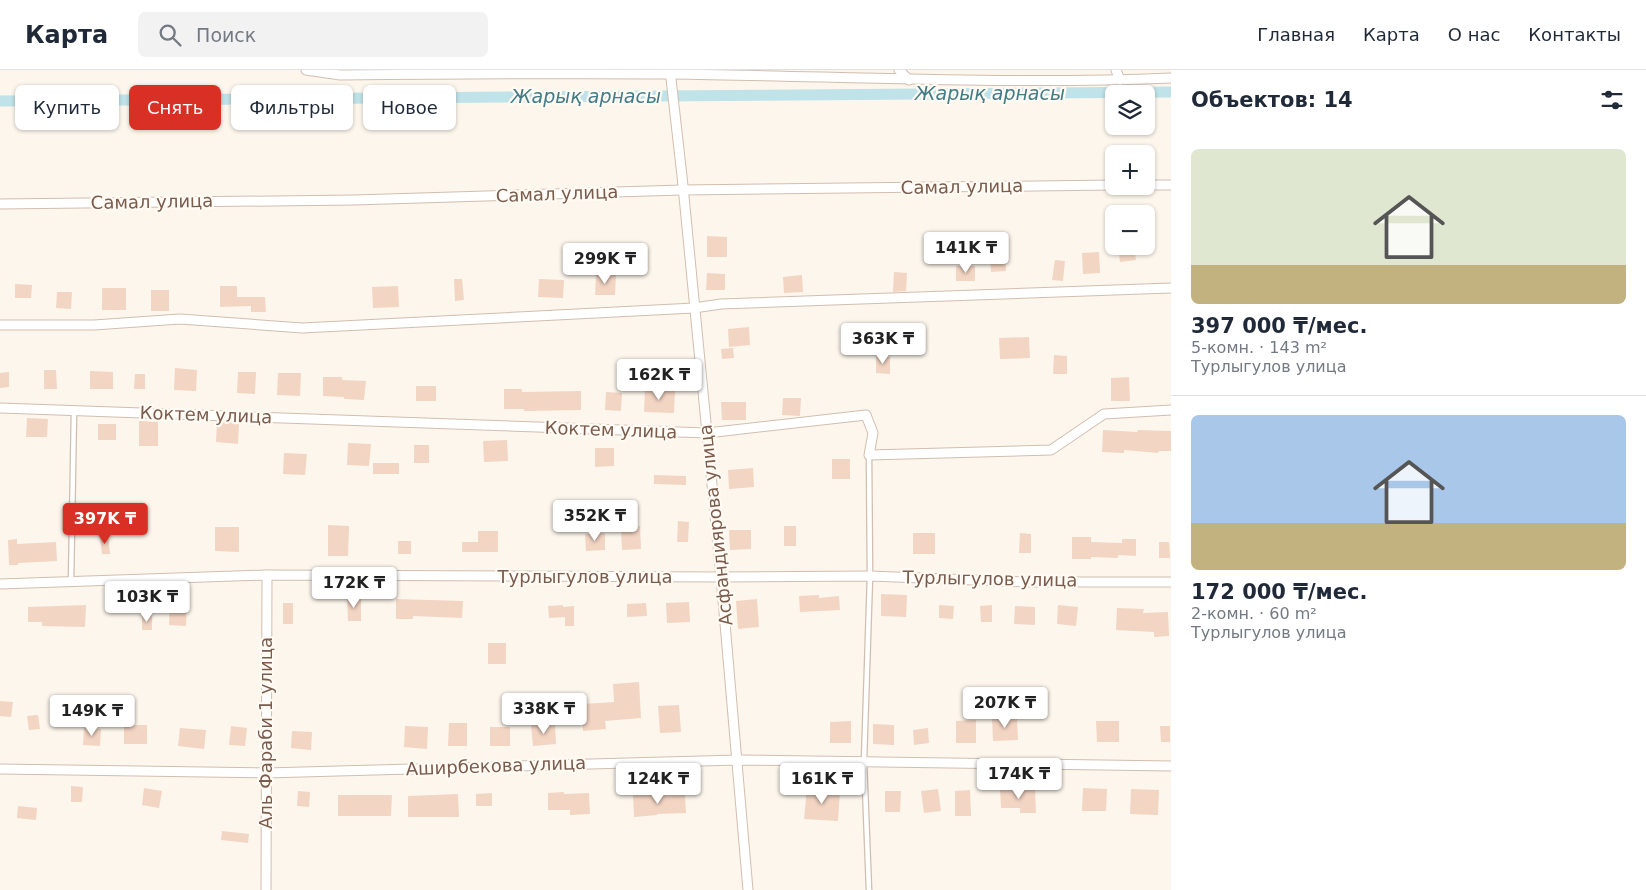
<!DOCTYPE html>
<html lang="ru">
<meta charset="utf-8">
<style>
body{margin:0;font-family:"DejaVu Sans",sans-serif;background:#f2f2f3;color:#1f2937;height:100vh;display:flex;flex-direction:column;font-size:19px;white-space:nowrap}
*{box-sizing:border-box;margin:0}
p{font-size:16px;color:#747a83}
.icon{flex:none;width:28px;height:28px;fill:none;stroke:currentColor;stroke-width:2;stroke-linecap:round;stroke-linejoin:round}
.map{position:relative;flex:1;overflow:hidden}
.side{display:flex;flex-direction:column;background:#fff;width:475px}
.side>*{flex:none}
.hud{position:absolute;left:15px;top:15px;width:475px;height:45px;display:flex;gap:10px}
.fabs{position:absolute;left:1105px;top:15px;display:grid;gap:10px}
.fabs a{display:grid;place-items:center;width:50px;height:50px;border-radius:8px;background:#fff;box-shadow:0 1px 4px #0004;font-size:25px}
.price{position:absolute;translate:-50% -42px;padding:0 11px;border-radius:5px;background:#fff;color:#222;font-size:16px;line-height:32px;filter:drop-shadow(0 1px 2px #0008)}
.price::after{content:'';position:absolute;left:50%;top:30px;width:15px;height:11px;margin-left:-8px;background:inherit;clip-path:polygon(0 0,100% 0,50% 100%)}
.price.selected{background:#d93025;color:#fff}
ul{padding:0;list-style:none}
li{display:grid;align-content:center;gap:10px;height:265px;padding:0 20px}
li+li{border-top:1px solid #e0e1e3}
li span{display:grid;place-items:center;height:155px;border-radius:8px;color:#555}
li>.icon{margin-inline-start:auto}
span .icon{width:90px;height:90px;fill:#fffc;stroke-width:1}
li b{font-size:21px}
h2{display:flex;justify-content:space-between;align-items:center;height:60px;padding:0 20px;font-size:21px}
.pill{padding:0 18px;border-radius:8px;background:#fff;box-shadow:0 1px 4px #0004;font-size:18px;line-height:45px}
.pill.selected{background:#d93025;color:#fff}
header{display:flex;align-items:center;gap:30px;box-sizing:border-box;height:70px;padding:0 25px;background:#fff;border-bottom:1px solid #e0e1e3}
header strong{font-size:24px}
nav{display:flex;gap:28px;margin-inline-start:auto;font-size:18px}
.search{width:350px;height:45px;background:#f2f2f3;display:flex;align-items:center;gap:12px;box-sizing:border-box;padding:0 18px;border-radius:8px;color:#747a83;font-size:19px}
main{display:flex;flex:1;min-height:0}
.map>svg:first-child{display:block}
.lines{fill:none;stroke-linecap:round;stroke-linejoin:round}
.canal{stroke:#bfe3e8;stroke-width:11}
.building{fill:#f3d5c3}
.service-casing{stroke:#d1beb0;stroke-width:7}
.minor-casing{stroke:#d1beb0;stroke-width:11}
.service{stroke:#fff;stroke-width:4.5}
.minor{stroke:#fff;stroke-width:9}
.labels{text-anchor:middle;stroke-width:4.5;stroke-linejoin:round;paint-order:stroke}
.street-label{font-size:18px;fill:#7a5c4d;stroke:#fffaf3}
.water-label{font-size:19px;font-style:italic;fill:#437c86;stroke:#fffaf3}
</style>
<header>
<strong>Карта</strong>
<div class="search"><svg class="icon" aria-label="search" viewBox="0 0 24 24"><circle cx="10" cy="10" r="6"/><path d="M15 15l6 6"/></svg>Поиск</div>
<nav><a>Главная</a><a>Карта</a><a>О нас</a><a>Контакты</a></nav>
</header>
<main>
<div class="map">
<svg width="1171" height="820" viewBox="0 0 1171 820">
<rect width="100%" height="100%" fill="#fdf6ec"/>
<g class="lines">
<path class="canal" d="M0,31L1171,22"/>
</g>
<g class="building">
<path d="M707,166L727,167V187H707Z"/>
<path d="M1118,176H1134L1136,190L1120,192Z"/>
<path d="M628,179H644V196H629Z"/>
<path d="M1099,182L1100,203L1083,204L1082,183Z"/>
<path d="M1005,183L1006,201L991,202L990,184Z"/>
<path d="M1055,190L1065,191L1063,211L1052,210Z"/>
<rect x="956" y="196" width="19" height="15"/>
<path d="M894,202L907,203L906,221L893,222Z"/>
<path d="M707,203L725,204V220H706Z"/>
<path d="M596,204L616,205L615,225H595Z"/>
<path d="M802,205L803,222L784,223L783,207Z"/>
<path d="M454,209H462L464,230L455,231Z"/>
<path d="M539,209L564,210L563,228L538,227Z"/>
<path d="M15,214L32,215L31,228H15Z"/>
<path d="M220,216H237V227H265L266,242H251V236L220,237Z"/>
<path d="M398,216L399,237L373,238L372,217Z"/>
<rect x="102" y="218" width="24" height="22"/>
<rect x="151" y="220" width="18" height="21"/>
<path d="M57,222H72L71,239L56,238Z"/>
<path d="M749,257L750,275L729,277L728,259Z"/>
<path d="M1029,267L1030,288L1000,289L999,268Z"/>
<path d="M733,278L734,288L722,289L721,279Z"/>
<path d="M1054,285L1067,286V304H1053Z"/>
<path d="M876,287H890V304L876,303Z"/>
<path d="M175,298L197,300L196,321L174,320Z"/>
<path d="M44,300H56L57,319H44Z"/>
<path d="M90,301L113,302V319H90Z"/>
<path d="M9,302V317L0,318V303Z"/>
<path d="M238,302H256L255,324L237,323Z"/>
<path d="M278,303H301L300,326L277,325Z"/>
<path d="M135,304H145V319H134Z"/>
<path d="M323,307H342V310L366,311L364,330L344,329V327L323,326Z"/>
<path d="M1129,307L1130,331H1111V308Z"/>
<rect x="416" y="316" width="20" height="15"/>
<path d="M645,318L675,320L674,343L644,342Z"/>
<path d="M504,319H522V322L581,321V340L524,341V339H504Z"/>
<path d="M606,322L622,323L621,341L605,340Z"/>
<path d="M783,328H801L800,346L782,345Z"/>
<path d="M721,332H746V350H722Z"/>
<path d="M27,348L48,349L47,367H26Z"/>
<path d="M139,351L158,352V376H139Z"/>
<path d="M217,352L239,353L238,374L216,372Z"/>
<rect x="98" y="354" width="18" height="16"/>
<path d="M1103,360L1137,362L1138,360L1171,361V381H1159L1158,383L1124,380V383L1102,382Z"/>
<path d="M507,370L508,391L484,392L483,371Z"/>
<path d="M348,373L371,374L369,396L347,395Z"/>
<rect x="414" y="375" width="15" height="18"/>
<path d="M595,378H614V396L595,397Z"/>
<path d="M284,383L307,384L305,405L283,404Z"/>
<rect x="832" y="389" width="18" height="20"/>
<rect x="373" y="393" width="26" height="11"/>
<path d="M753,398L754,417L729,419L728,400Z"/>
<path d="M654,405L686,406V415L654,414Z"/>
<path d="M678,451L689,452L688,472H677Z"/>
<path d="M328,455L349,456L348,486H328Z"/>
<path d="M640,456L641,479L622,480L621,458Z"/>
<rect x="784" y="456" width="12" height="20"/>
<path d="M215,457H239V482L215,481Z"/>
<path d="M729,460H751V479L730,480Z"/>
<path d="M478,461H498V482H462V472H478Z"/>
<path d="M605,463V480L586,481L585,464Z"/>
<rect x="913" y="463" width="22" height="21"/>
<path d="M1020,463L1031,464V483H1019Z"/>
<path d="M108,465L110,484H102L100,466Z"/>
<path d="M1072,467H1091V472L1122,473V469H1136V486L1118,485V488L1091,487V489H1072Z"/>
<path d="M17,469V474L56,472L57,491L18,493V495H9L8,470Z"/>
<rect x="398" y="471" width="13" height="13"/>
<path d="M1159,472H1169L1170,488H1159Z"/>
<path d="M881,524L907,525L906,547L881,546Z"/>
<path d="M819,525V528L839,526L840,540L800,542L799,526Z"/>
<path d="M347,528H361V551H348Z"/>
<path d="M396,529L463,531L462,548L413,546V549H396Z"/>
<path d="M757,529L759,557L738,559L736,531Z"/>
<path d="M170,531L187,532L186,556L169,555Z"/>
<path d="M689,532L690,552L667,553L666,533Z"/>
<rect x="283" y="533" width="10" height="21"/>
<path d="M646,533L647,546L627,547V534Z"/>
<path d="M86,535L85,557L42,556V552H28V537Z"/>
<path d="M563,535V537L574,536V556H565V547L549,548L548,536Z"/>
<path d="M939,535L954,536L953,549L939,548Z"/>
<path d="M992,535V552H981L980,536Z"/>
<path d="M1058,535L1078,537L1076,556L1057,554Z"/>
<path d="M1015,536L1035,537V555L1014,554Z"/>
<path d="M1117,538L1144,539L1143,543L1168,542L1169,566L1154,567V562L1116,560Z"/>
<path d="M152,545V560H142V546Z"/>
<rect x="488" y="573" width="18" height="21"/>
<path d="M639,612L641,648L605,651L606,659L583,661L582,634L614,632L613,614Z"/>
<path d="M0,631L13,632L11,647L0,646Z"/>
<path d="M679,635L681,662L660,663L658,636Z"/>
<path d="M38,645L40,659L29,660L27,646Z"/>
<path d="M992,647H1017L1018,670L993,671Z"/>
<path d="M976,650V673H956V651Z"/>
<path d="M851,651V673H830V652Z"/>
<path d="M1096,651H1119V672H1097Z"/>
<path d="M449,653H467V676H448Z"/>
<path d="M555,654L556,674L533,676L531,655Z"/>
<path d="M873,654L894,655V675L873,674Z"/>
<rect x="124" y="655" width="23" height="19"/>
<path d="M231,656L247,658L245,676L229,675Z"/>
<path d="M405,656L428,657L427,679L404,677Z"/>
<path d="M1160,656H1170V672H1161Z"/>
<rect x="490" y="657" width="20" height="19"/>
<path d="M84,658L101,659L100,676L83,675Z"/>
<path d="M180,658L206,660L204,679L178,676Z"/>
<path d="M928,658L929,673L914,675L913,660Z"/>
<path d="M292,661L312,662L311,680L291,678Z"/>
<path d="M71,716L83,717L82,732H71Z"/>
<path d="M144,718L162,721L159,738L142,735Z"/>
<path d="M807,718L840,721L838,751L804,749Z"/>
<path d="M1000,718L1035,719L1036,743H1020V738H1001Z"/>
<path d="M1083,718L1107,719L1106,741H1082Z"/>
<path d="M938,719L941,741L924,743L921,721Z"/>
<path d="M1131,719L1159,720L1158,745L1130,744Z"/>
<path d="M970,720L971,746H955V721Z"/>
<path d="M298,721L310,722L309,737L297,736Z"/>
<path d="M885,721H901L900,742H885Z"/>
<path d="M564,722V724L589,723L590,744L570,745V740H548V723Z"/>
<path d="M492,723V736H476V724Z"/>
<path d="M655,723V726L685,725L686,743L657,744V745L634,747L633,725Z"/>
<path d="M458,724L459,747H408V726Z"/>
<path d="M338,725H392L391,746H338Z"/>
<path d="M18,736L37,738L36,750L17,748Z"/>
<path d="M222,761L249,764L248,773L221,770Z"/>
</g>
<g class="lines">
<defs>
<g id="service">
<path d="M71,512L74,341"/>
<path d="M869,820L864,691L870,506L869,385"/>
</g>
<g id="minor">
<path d="M306,0L340,5C450,4 560,3 670,4C837,6 1004,15 1171,8"/>
<path d="M670,0L682,106L721,507L748,820"/>
<path d="M899,0L909,10"/>
<path d="M1116,0L1120,10"/>
<path d="M1146,115H1171"/>
<path d="M0,134L354,130L682,120L1114,115"/>
<path d="M0,255H94L180,249L302,258L694,238L721,234L1171,218"/>
<path d="M0,338L707,363L866,345L873,363L869,385L1051,380L1104,344L1171,340"/>
<path d="M0,514L267,505L721,507L870,506L1026,512H1171"/>
<path d="M0,699L266,703L738,690L1171,696"/>
<path d="M266,820L267,505"/>
</g>
</defs>
<use href="#service" class="service-casing"/>
<use href="#minor" class="minor-casing"/>
<use href="#service" class="service"/>
<use href="#minor" class="minor"/>
</g>
<g class="labels">
<g class="street-label">
<text transform="translate(962 117) rotate(-1)" y="6">Самал улица</text>
<text transform="translate(557 124) rotate(-2)" y="6">Самал улица</text>
<text transform="translate(152 132) rotate(-1)" y="6">Самал улица</text>
<text transform="translate(206 345) rotate(2)" y="6">Коктем улица</text>
<text transform="translate(611 360) rotate(2)" y="6">Коктем улица</text>
<text transform="translate(716 455) rotate(-96)" y="6">Асфандиярова улица</text>
<text x="585" y="513">Турлыгулов улица</text>
<text transform="translate(990 509) rotate(1)" y="6">Турлыгулов улица</text>
<text transform="translate(266 663) rotate(-90)" y="6">Аль Фараби 1 улица</text>
<text transform="translate(496 696) rotate(-2)" y="6">Аширбекова улица</text>
</g>
<g class="water-label">
<text x="990" y="30">Жарық арнасы</text>
<text x="586" y="33">Жарық арнасы</text>
</g>
</g>
</svg>
<div class="fabs">
<a><svg class="icon" aria-label="layers" viewBox="0 0 24 24"><path d="M12 4l9 5-9 5-9-5zM3 14l9 5 9-5"/></svg></a>
<a>+</a>
<a>−</a>
</div>
<b class="price" style="left:966px;top:204px">141K ₸</b>
<b class="price" style="left:605px;top:215px">299K ₸</b>
<b class="price" style="left:883px;top:295px">363K ₸</b>
<b class="price" style="left:659px;top:331px">162K ₸</b>
<b class="price" style="left:595px;top:472px">352K ₸</b>
<b class="price selected" style="left:105px;top:475px">397K ₸</b>
<b class="price" style="left:354px;top:539px">172K ₸</b>
<b class="price" style="left:147px;top:553px">103K ₸</b>
<b class="price" style="left:1005px;top:659px">207K ₸</b>
<b class="price" style="left:544px;top:665px">338K ₸</b>
<b class="price" style="left:92px;top:667px">149K ₸</b>
<b class="price" style="left:1019px;top:730px">174K ₸</b>
<b class="price" style="left:658px;top:735px">124K ₸</b>
<b class="price" style="left:822px;top:735px">161K ₸</b>
<div class="hud">
<a class="pill">Купить</a>
<a class="pill selected">Снять</a>
<a class="pill">Фильтры</a>
<a class="pill">Новое</a>
</div>
</div>
<section class="side">
<h2>Объектов: 14<svg class="icon" aria-label="filters" viewBox="0 0 24 24"><path d="M4 7h16M4 17h16"/><circle cx="9" cy="7" r="2"/><circle cx="15" cy="17" r="2"/></svg></h2>
<ul>
<li><span style="background:linear-gradient(#dfe7d0 75%,#c2b280 0)"><svg class="icon" aria-label="home" viewBox="0 0 24 24"><path d="M3 11l9-7 9 7M6 9v11h12V9"/></svg></span><div><b>397 000 ₸/мес.</b><p>5-комн. · 143 m²</p><p>Турлыгулов улица</p></div></li>
<li><span style="background:linear-gradient(#a9c7e8 70%,#c2b280 0)"><svg class="icon" aria-label="home" viewBox="0 0 24 24"><path d="M3 11l9-7 9 7M6 9v11h12V9"/></svg></span><div><b>172 000 ₸/мес.</b><p>2-комн. · 60 m²</p><p>Турлыгулов улица</p></div></li>
</ul>
</section>
</main>
